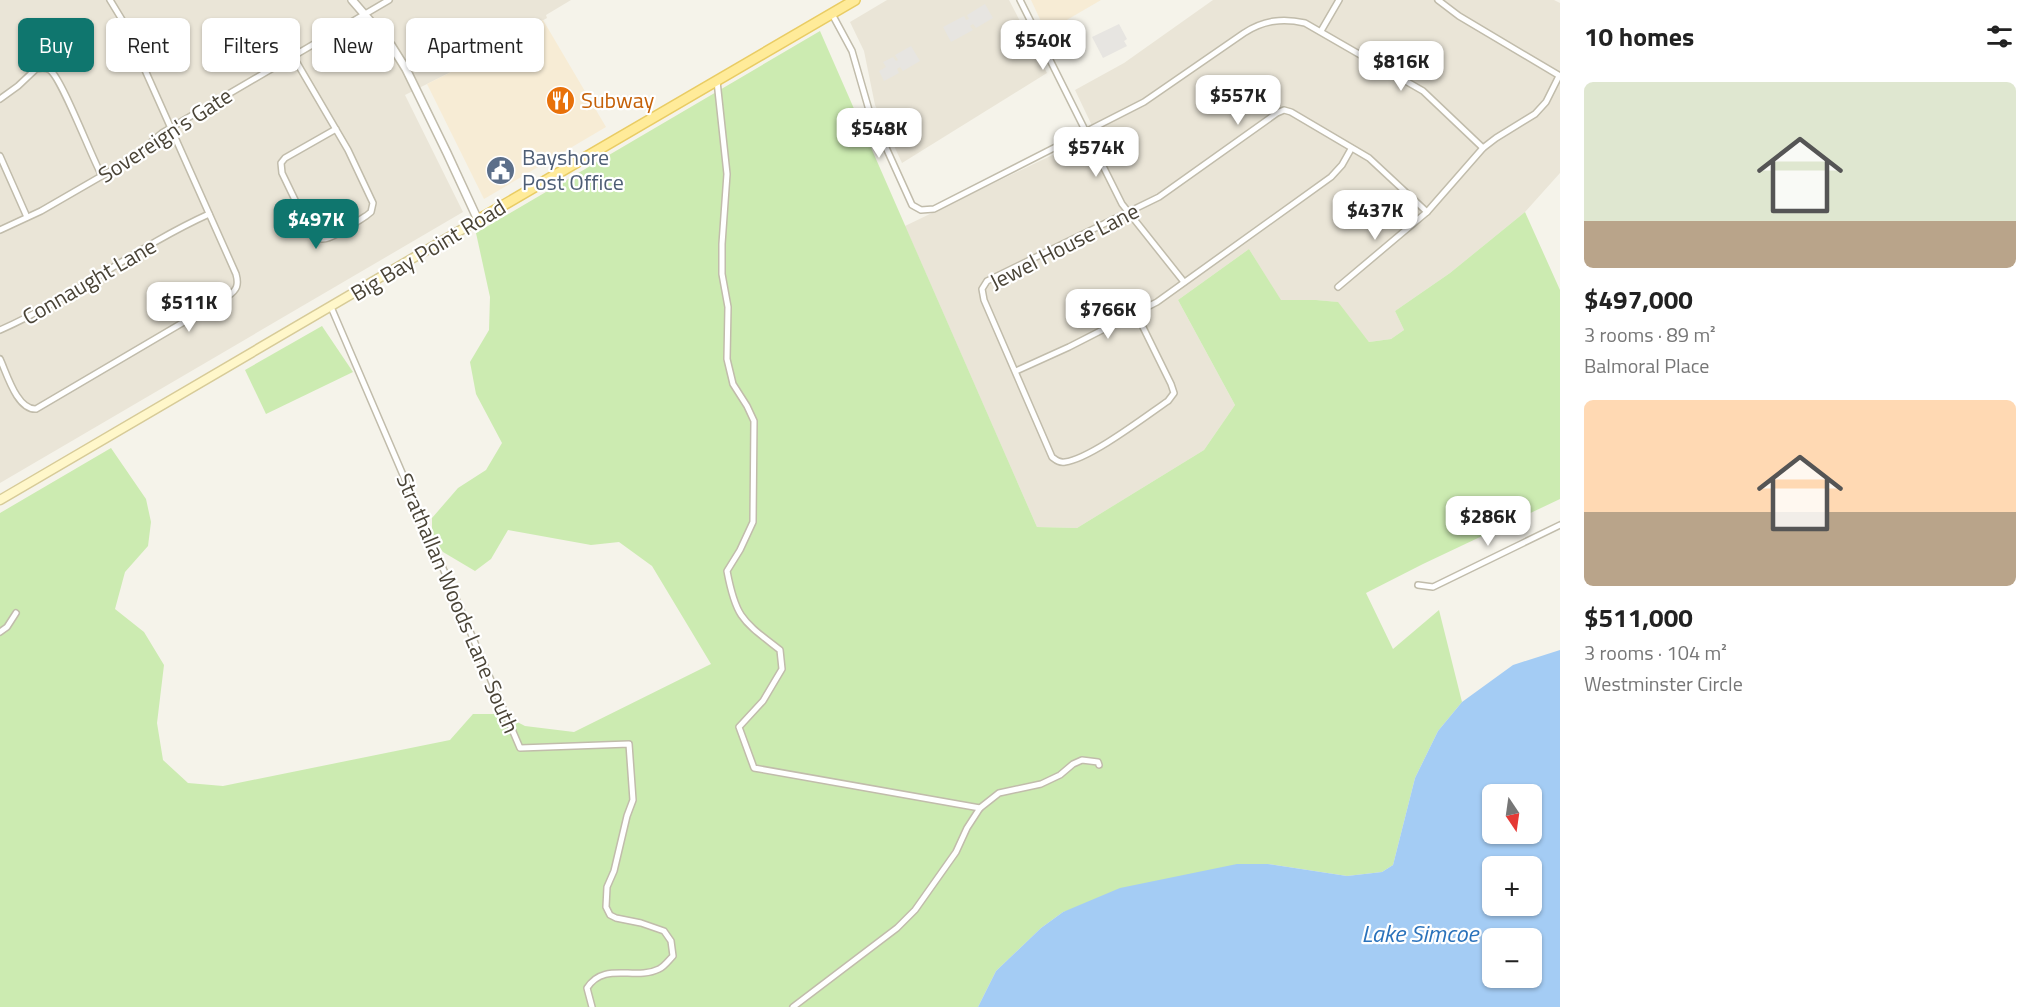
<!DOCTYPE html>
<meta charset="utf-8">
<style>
body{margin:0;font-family:"Titillium Web",sans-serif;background:#f2f2f2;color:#222;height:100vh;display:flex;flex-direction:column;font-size:22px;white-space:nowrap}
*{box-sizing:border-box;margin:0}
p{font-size:20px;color:#767676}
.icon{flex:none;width:33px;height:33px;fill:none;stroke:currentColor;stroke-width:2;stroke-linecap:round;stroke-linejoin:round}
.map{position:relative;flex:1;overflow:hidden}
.sheet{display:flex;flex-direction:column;background:#fff;width:480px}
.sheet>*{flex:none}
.top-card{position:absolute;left:18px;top:18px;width:570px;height:54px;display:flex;gap:12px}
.needle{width:39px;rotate:167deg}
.buttons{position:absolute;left:1482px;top:784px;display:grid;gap:12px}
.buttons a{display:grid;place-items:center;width:60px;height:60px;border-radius:9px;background:#fff;box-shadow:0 2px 4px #0004;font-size:30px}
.price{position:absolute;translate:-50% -51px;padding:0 14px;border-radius:12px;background:#fff;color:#222;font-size:20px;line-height:39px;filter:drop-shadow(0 2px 3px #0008)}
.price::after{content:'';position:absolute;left:50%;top:36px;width:18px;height:14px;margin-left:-9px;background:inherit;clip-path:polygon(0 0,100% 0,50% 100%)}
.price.current{background:#0f766e;color:#fff}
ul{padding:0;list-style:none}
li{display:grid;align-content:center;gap:12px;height:318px;padding:0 24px}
li span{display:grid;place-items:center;height:186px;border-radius:9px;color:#555}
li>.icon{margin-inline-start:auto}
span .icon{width:108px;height:108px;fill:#fffc;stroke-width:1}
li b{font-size:26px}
h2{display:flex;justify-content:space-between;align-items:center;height:72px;padding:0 24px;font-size:26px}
.pill{padding:0 21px;border-radius:9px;background:#fff;box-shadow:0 2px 4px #0004;font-size:21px;line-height:54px}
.pill.current{background:#0f766e;color:#fff}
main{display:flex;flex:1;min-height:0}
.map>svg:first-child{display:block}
.residential{fill:#eae5d7}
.commercial{fill:#f7ecd5}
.green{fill:#ccebb1}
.parking{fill:#e7e5e1}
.water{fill:#a4ccf4;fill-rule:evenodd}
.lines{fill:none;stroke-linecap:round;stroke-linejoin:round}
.minor-casing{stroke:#c1bcab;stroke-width:8}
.tertiary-casing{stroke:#c1bcab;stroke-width:10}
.secondary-casing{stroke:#d7cb98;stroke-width:11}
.primary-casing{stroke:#e9cc64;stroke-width:12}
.minor{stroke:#fff;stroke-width:5}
.tertiary{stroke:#fff;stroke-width:7}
.secondary{stroke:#fff7ca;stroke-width:8}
.primary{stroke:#ffeb99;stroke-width:9}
.labels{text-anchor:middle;stroke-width:4.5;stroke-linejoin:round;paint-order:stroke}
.food-label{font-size:22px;fill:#c56008;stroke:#fff;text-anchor:start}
.street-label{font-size:22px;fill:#4a4437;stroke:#fff}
.service-label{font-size:22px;fill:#4e5e75;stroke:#fff;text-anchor:start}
.water-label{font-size:24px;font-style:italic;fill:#2a72bb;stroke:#fff}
</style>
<main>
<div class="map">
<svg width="1560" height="1007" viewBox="0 0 1560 1007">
<rect width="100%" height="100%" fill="#f5f3ea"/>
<g class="residential">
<path d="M0,0H571L546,15L547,18L457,69L405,95L463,212L0,483Z"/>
<path d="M887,0H1009L1047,73L902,163L875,105L864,51L850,22Z"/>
<path d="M1213,0H1554L1560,3V173L1525,212L1450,273L1395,311L1404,330L1391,339L1369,342L1337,302L1316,300L1281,301L1249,249L1178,300L1235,405L1204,450L1077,528L1037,527L905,226L1096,134L1075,90L1124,63Z"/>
</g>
<g class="commercial">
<path d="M1031,0H1101L1046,32Z"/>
<path d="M543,20L606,127L484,199L427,84L457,69Z"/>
</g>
<g class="green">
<path d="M820,31L1037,527L1077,528L1204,450L1235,405L1178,300L1249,249L1281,300H1316L1338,302L1369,342L1391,339L1404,330L1395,311L1450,273L1525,212L1560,290V499L1423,564L1366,593L1393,649L1439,610L1462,702L1438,731L1415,778L1393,865L1382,872L1347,876L1268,864L1063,912L1041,928L996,971L978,1007H0V513L111,448L146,499L151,522L148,546L125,572L115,609L144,632L164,665L157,723L163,760L188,783L223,786L450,740L473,714H502L525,726L574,732L711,664L652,566L619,542L591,545L508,530L491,559L475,571L443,552L432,538V518L458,488L486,470L502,443L476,394L470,362L489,330L490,297L476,233Z"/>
<path d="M322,326L353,372L266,414L245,370Z"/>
</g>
<g class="parking">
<path d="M985,4L993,18L976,28L973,24L970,26L973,30L951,42L943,27L964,16L966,20L969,19L967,15Z"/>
<path d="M1119,24L1127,39L1124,41L1127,46L1103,58L1092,37Z"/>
<path d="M911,46L920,61L903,71L900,67L897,69L899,73L884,81L879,71L886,67L883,62L893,57L896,61L898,60L895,55Z"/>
</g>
<path class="water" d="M1560,650V1007H978L996,971L1041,928L1063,912L1120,888L1237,864H1268L1347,876L1382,872L1393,865L1415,778L1438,731L1462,702L1513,665ZM1492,795H1532V834H1492ZM1492,867H1532V906H1492ZM1492,939H1532V978H1492Z"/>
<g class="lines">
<defs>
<g id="minor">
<path d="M1020,0L1122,204L1184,282"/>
<path d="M1438,0L1459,16L1560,76"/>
<path d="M832,14L852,51L869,110L912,205L921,210L934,209L1144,102L1244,33C1264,20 1283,18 1305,23L1423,91L1483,148"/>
<path d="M1321,31L1339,0"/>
<path d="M293,56L348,150L373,203L371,212L366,216C356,222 332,240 322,239C316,239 313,236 310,231L282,173L281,163L285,158L336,129"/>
<path d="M717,81L727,174L722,244V274L728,307L727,359L733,384L747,406L754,421L753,522L740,550L727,571C736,619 743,621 780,650L782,669L763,701L739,727L754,768L980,808"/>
<path d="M0,99L18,86L36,69C41,68 45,67 50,70C62,79 91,156 102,176"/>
<path d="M0,156L27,217"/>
<path d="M0,230L41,211L131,159L162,133L389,0"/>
<path d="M1338,287L1427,212L1483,148L1496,138L1535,114L1546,102L1559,76"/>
<path d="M331,307L520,748L629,744L633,800L627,816L614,871L607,887L606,907L610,915L616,918L641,923L664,931L671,941L673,956C669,960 664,967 659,969C635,981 604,961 587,988L592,1007"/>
<path d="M1136,313L1171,384L1174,393L1168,401C1146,416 1090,459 1065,462C1059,463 1056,460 1052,457L984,300L982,289L987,281L1159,197L1277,113L1284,110L1291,112L1369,158L1427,212"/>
<path d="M0,330C73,298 136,247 209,214"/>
<path d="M0,359C7,374 17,410 36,409L228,296C237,290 239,285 236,274L124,23L110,0"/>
<path d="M1016,371L1069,347L1157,302L1331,177L1342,165L1351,149"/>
<path d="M1418,585L1433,587L1560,525"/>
<path d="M0,632L7,627L16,613"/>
<path d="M793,1007L897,928L915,910L956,852L967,828L980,808L999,793L1041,784L1060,775L1073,764L1082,760L1098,762L1099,765"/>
</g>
<path id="tertiary" d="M352,0L391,45L406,69L447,153L478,220"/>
<path id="secondary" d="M0,500L478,220"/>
<path id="primary" d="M478,220L855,0"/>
</defs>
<use href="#minor" class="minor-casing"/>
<use href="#tertiary" class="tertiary-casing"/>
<use href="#secondary" class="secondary-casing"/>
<use href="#primary" class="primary-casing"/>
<use href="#minor" class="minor"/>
<use href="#tertiary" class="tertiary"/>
<use href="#secondary" class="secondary"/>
<use href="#primary" class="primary"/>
</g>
<defs>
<symbol id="restaurant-disc" viewBox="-11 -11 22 22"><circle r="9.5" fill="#e8710a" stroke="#fff"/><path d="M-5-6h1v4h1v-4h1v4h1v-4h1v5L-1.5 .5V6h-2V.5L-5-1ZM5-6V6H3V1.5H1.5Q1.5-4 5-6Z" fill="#fff"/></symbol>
<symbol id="civic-disc" viewBox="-11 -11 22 22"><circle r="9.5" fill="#5c6f8a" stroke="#fff"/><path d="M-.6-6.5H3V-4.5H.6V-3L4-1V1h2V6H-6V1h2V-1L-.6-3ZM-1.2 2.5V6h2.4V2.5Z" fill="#fff"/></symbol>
</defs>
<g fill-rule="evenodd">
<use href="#restaurant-disc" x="544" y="84" width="33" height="33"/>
<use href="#civic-disc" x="484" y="154" width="33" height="33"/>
</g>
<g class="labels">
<g class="food-label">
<text x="581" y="108">Subway</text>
</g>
<g class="street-label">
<text transform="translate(165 135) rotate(-33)" y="8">Sovereign's Gate</text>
<text transform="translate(1064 246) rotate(-27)" y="8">Jewel House Lane</text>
<text transform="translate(428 250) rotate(-31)" y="8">Big Bay Point Road</text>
<text transform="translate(89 281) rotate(-30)" y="8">Connaught Lane</text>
<text transform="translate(458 603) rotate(67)" y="8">Strathallan Woods Lane South</text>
</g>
<g class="service-label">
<text x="522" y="165">Bayshore<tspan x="522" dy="25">Post Office</tspan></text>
</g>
<g class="water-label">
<text x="1420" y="942">Lake Simcoe</text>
</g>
</g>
</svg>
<div class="buttons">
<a><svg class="needle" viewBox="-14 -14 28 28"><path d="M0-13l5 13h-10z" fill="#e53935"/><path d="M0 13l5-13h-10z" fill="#767676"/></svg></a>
<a>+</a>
<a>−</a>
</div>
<b class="price" style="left:1043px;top:71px">$540K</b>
<b class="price" style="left:1401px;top:92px">$816K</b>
<b class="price" style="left:1238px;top:126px">$557K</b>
<b class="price" style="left:879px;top:159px">$548K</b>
<b class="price" style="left:1096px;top:178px">$574K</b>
<b class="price" style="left:1375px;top:241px">$437K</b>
<b class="price current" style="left:316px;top:250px">$497K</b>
<b class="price" style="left:189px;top:333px">$511K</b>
<b class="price" style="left:1108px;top:340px">$766K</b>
<b class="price" style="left:1488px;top:547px">$286K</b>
<div class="top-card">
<a class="pill current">Buy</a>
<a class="pill">Rent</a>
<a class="pill">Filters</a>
<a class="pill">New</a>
<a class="pill">Apartment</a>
</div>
</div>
<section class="sheet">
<h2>10 homes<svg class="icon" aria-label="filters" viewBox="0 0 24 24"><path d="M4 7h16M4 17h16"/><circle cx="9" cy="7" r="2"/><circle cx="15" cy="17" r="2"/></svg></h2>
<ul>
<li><span style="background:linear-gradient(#dfe7d0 75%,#b9a48a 0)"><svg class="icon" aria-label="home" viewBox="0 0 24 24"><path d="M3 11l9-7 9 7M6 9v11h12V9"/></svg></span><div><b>$497,000</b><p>3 rooms · 89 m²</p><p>Balmoral Place</p></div></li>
<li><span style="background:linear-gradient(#ffd9b3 60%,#b9a48a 0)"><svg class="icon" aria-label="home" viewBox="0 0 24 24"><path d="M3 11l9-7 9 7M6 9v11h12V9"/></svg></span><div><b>$511,000</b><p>3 rooms · 104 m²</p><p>Westminster Circle</p></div></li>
</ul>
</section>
</main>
